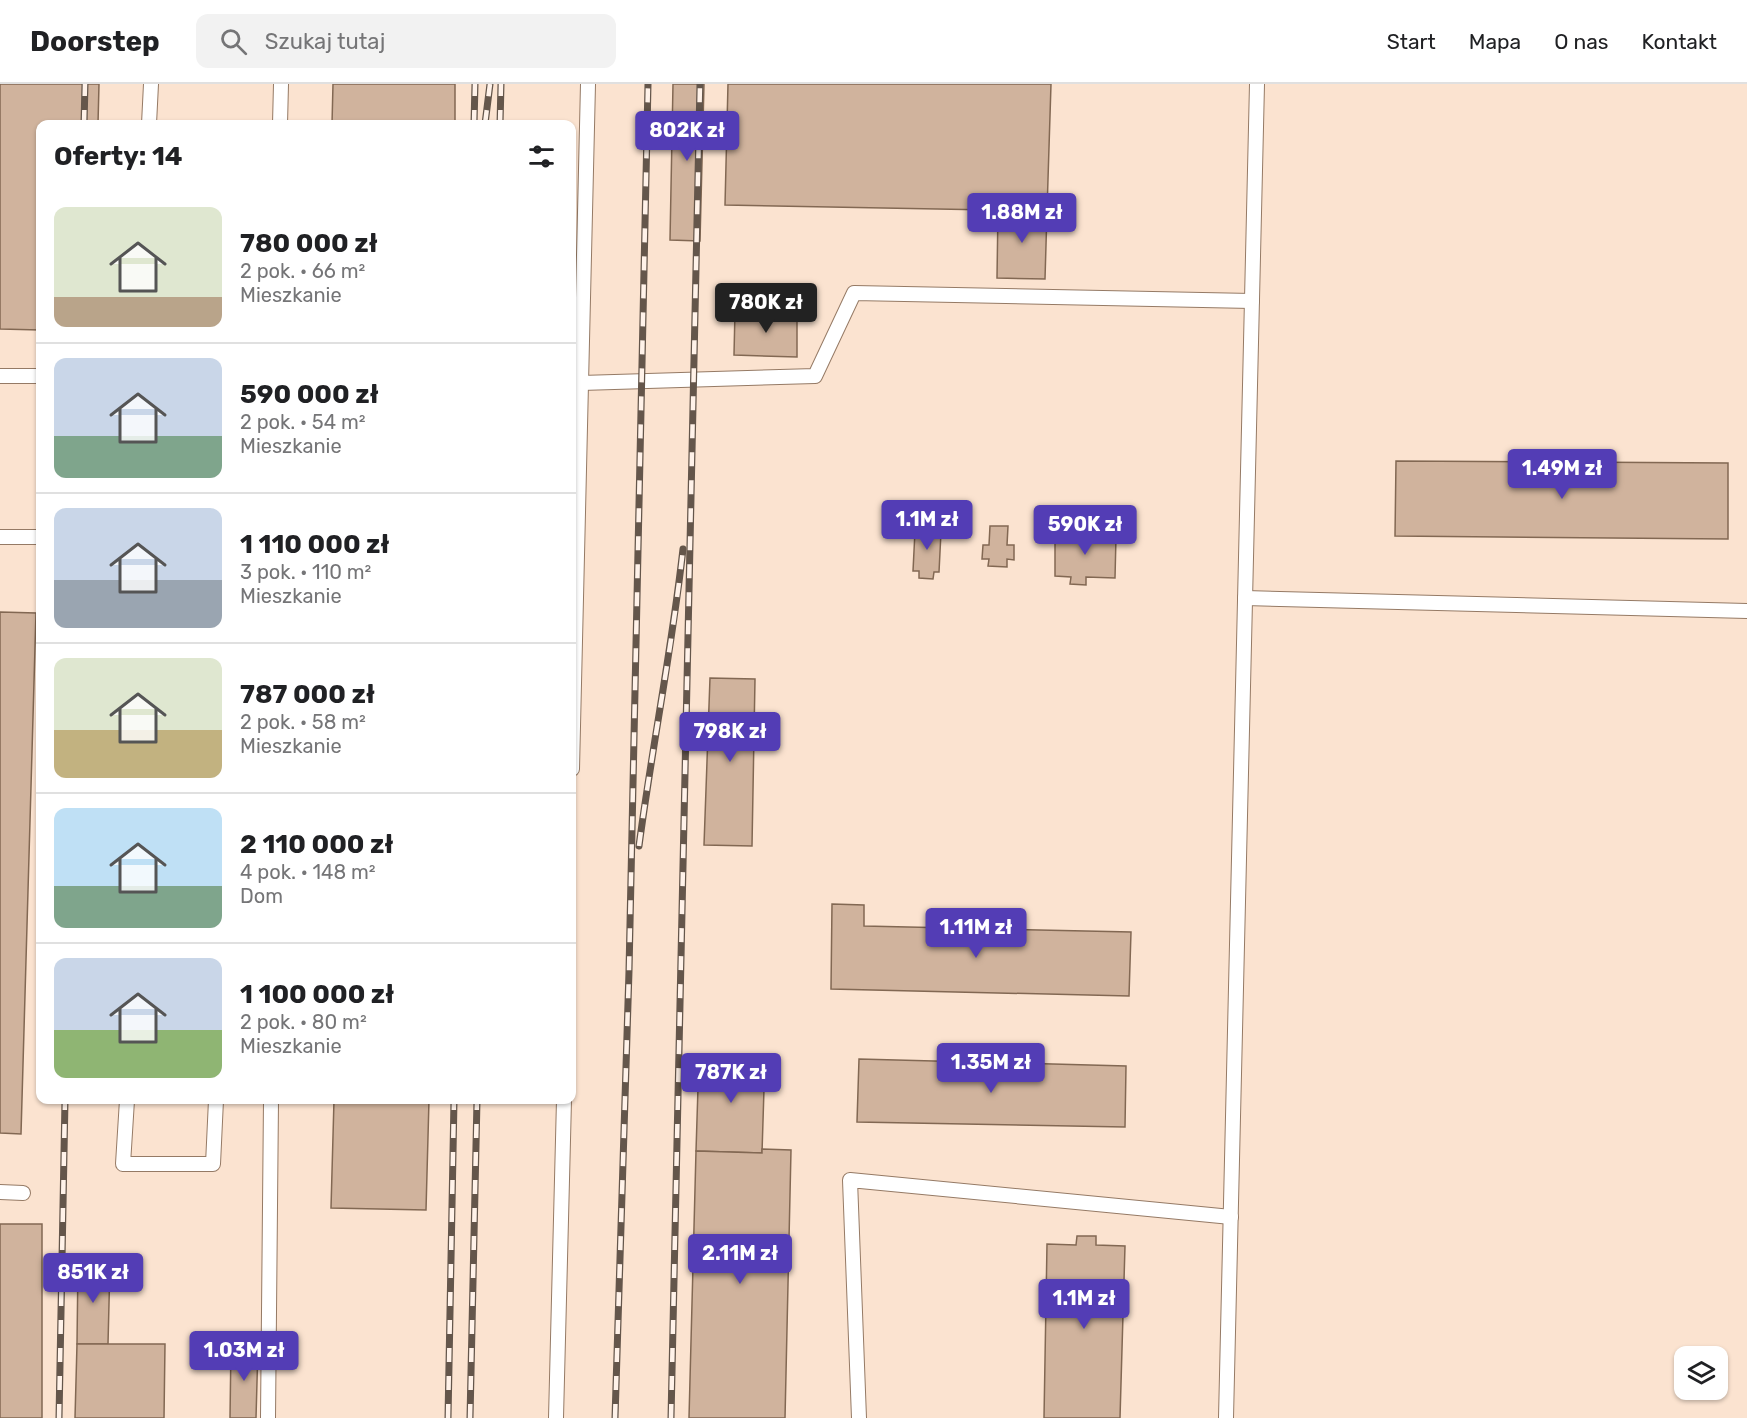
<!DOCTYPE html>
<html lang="pl">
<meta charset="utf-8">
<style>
body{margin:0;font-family:Rubik,sans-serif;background:#f2f2f2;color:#202124;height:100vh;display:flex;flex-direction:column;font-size:22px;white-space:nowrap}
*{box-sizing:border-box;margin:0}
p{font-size:20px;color:#757577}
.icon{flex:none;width:33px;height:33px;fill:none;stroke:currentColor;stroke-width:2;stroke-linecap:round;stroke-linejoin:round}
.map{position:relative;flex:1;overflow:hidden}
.panel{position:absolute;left:36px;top:36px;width:540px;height:984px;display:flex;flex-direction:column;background:#fff;border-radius:12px;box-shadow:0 2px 4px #0004}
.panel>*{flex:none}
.fabs{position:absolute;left:1674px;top:1262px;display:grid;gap:12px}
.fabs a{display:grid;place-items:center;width:54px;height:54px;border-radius:12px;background:#fff;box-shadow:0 2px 4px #0004;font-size:30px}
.price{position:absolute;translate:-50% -51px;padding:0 14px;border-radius:6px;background:#533db5;color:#fff;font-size:20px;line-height:39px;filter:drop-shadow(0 2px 3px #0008)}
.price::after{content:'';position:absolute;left:50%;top:36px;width:18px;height:14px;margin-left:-9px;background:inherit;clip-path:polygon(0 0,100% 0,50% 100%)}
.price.current{background:#222;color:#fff}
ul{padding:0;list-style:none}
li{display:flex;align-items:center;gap:18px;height:150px;padding:0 18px}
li+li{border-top:2px solid #e0e0e0}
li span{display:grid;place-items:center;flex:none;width:168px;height:120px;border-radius:12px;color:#555}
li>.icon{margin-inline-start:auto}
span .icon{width:72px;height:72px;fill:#fffc;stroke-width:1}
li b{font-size:26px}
h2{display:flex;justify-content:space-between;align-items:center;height:72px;padding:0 18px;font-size:26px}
header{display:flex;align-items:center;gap:36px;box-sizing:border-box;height:84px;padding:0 30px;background:#fff;border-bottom:2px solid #e0e0e0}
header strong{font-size:28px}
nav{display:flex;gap:33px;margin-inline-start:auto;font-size:21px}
.search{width:420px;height:54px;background:#f2f2f2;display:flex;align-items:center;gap:15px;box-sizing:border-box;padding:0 21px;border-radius:12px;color:#757577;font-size:22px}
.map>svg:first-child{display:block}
.building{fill:#d0b39d;stroke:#826853;stroke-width:1.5}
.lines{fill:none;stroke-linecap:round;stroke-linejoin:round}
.lane-casing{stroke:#957a65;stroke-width:16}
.lane{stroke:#fff;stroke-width:14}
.rail-casing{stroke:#64564b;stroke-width:7}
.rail{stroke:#fff2e9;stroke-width:4.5;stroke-dasharray:14;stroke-linecap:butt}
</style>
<header>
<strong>Doorstep</strong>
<div class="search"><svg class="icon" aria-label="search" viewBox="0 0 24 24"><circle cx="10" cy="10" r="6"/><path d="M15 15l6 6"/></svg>Szukaj tutaj</div>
<nav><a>Start</a><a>Mapa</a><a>O nas</a><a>Kontakt</a></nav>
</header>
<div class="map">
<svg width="1747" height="1334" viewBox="0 0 1747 1334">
<rect width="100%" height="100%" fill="#fbe3d0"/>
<g class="building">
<path d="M0,0H99L98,40H40V246L0,245Z"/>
<path d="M333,0H455V40H332Z"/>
<path d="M673,0H704L700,157L670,156Z"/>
<path d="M728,0H1051L1047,127L725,121Z"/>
<path d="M998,126L1047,127L1045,195L997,194Z"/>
<path d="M735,227L797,228V273L734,271Z"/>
<path d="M1396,377L1728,379V455L1395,452Z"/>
<path d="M921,439L935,440L934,448H941L939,488H934L933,495L919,494V487H913L915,447H921Z"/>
<path d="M990,442H1008L1007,461H1014V476L1007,475V483L988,482L989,475H982L983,461H989Z"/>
<path d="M1072,444H1089L1088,452L1116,453L1115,494L1086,493V501L1070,500L1071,493L1055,492V451L1072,452Z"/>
<path d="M0,528L36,529L21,1050L0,1049Z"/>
<path d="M710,594L755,595L752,762L704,761Z"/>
<path d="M832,820L864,821V842L1131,848L1129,912L831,905Z"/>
<path d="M699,972L765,973L762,1069L696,1067Z"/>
<path d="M859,975L1126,982L1125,1043L857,1038Z"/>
<path d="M334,1016H429L426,1126L331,1124Z"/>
<path d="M762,1065L791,1066L785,1334H689L696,1067L762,1069Z"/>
<rect x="0" y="1140" width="42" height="194"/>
<path d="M1077,1152H1096V1161L1125,1162L1120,1334H1044L1047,1160L1076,1161Z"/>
<path d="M78,1180H110L108,1260H77Z"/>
<path d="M77,1260H165L164,1334H75Z"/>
<path d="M231,1262H258L256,1334H230Z"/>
</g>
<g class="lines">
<defs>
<g id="lane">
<path d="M149,40L151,0"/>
<path d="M280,40L281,0"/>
<path d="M0,292H40"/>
<path d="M581,299L815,292L854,209L1252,217"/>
<path d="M0,453H40"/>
<path d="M1245,514L1747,527"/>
<path d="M572,685L588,0"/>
<path d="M127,1016L123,1080H213L216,1016"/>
<path d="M0,1108L23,1109"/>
<path d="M268,1334L271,1016"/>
<path d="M556,1334L564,1016"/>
<path d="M859,1334L850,1096L1231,1133"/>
<path d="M1226,1334L1257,0"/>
</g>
</defs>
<use href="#lane" class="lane-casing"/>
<use href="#lane" class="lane"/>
<defs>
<g id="rail">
<path d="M84,40L85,0"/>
<path d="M474,40L475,0"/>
<path d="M485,40L490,0"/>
<path d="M500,40L501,0"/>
<path d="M639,762C652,663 672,565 683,465"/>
<path d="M59,1334L65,1016"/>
<path d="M448,1334L454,1016"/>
<path d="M470,1334L477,1016"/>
<path d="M615,1334L629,887L648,0"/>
<path d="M671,1334L700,0"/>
</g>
</defs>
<use href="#rail" class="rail-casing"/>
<use href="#rail" class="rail"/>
</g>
</svg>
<div class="fabs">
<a><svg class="icon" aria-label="layers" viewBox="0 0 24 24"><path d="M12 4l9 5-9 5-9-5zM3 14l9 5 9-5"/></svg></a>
</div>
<b class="price" style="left:687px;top:78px">802K zł</b>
<b class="price" style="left:1022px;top:160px">1.88M zł</b>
<b class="price current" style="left:766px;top:250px">780K zł</b>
<b class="price" style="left:1562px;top:416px">1.49M zł</b>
<b class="price" style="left:927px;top:467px">1.1M zł</b>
<b class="price" style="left:1085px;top:472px">590K zł</b>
<b class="price" style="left:730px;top:679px">798K zł</b>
<b class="price" style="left:976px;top:875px">1.11M zł</b>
<b class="price" style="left:991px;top:1010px">1.35M zł</b>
<b class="price" style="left:731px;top:1020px">787K zł</b>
<b class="price" style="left:740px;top:1201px">2.11M zł</b>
<b class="price" style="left:93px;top:1220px">851K zł</b>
<b class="price" style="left:1084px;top:1246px">1.1M zł</b>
<b class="price" style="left:244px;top:1298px">1.03M zł</b>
<section class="panel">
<h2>Oferty: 14<svg class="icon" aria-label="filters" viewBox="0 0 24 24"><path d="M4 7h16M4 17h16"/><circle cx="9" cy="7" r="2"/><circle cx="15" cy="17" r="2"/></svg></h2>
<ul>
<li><span style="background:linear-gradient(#dfe7d0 75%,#b9a48a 0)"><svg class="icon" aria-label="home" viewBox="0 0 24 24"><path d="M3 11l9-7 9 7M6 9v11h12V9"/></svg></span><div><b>780 000 zł</b><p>2 pok. · 66 m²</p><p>Mieszkanie</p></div></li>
<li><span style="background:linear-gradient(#c9d6e8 65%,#7fa58c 0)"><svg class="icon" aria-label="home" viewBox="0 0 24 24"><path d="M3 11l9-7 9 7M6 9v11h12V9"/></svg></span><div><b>590 000 zł</b><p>2 pok. · 54 m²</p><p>Mieszkanie</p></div></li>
<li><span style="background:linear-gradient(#c9d6e8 60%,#9aa5b1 0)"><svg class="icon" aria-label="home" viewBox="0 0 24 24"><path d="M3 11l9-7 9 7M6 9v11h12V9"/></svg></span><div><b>1 110 000 zł</b><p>3 pok. · 110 m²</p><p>Mieszkanie</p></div></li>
<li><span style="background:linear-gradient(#dfe7d0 60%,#c2b280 0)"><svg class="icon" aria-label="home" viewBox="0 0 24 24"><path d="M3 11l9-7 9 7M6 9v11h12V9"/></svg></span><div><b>787 000 zł</b><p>2 pok. · 58 m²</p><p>Mieszkanie</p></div></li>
<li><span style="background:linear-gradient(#bfe0f5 65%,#7fa58c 0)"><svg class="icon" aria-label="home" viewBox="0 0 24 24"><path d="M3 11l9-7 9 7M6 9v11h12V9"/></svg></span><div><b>2 110 000 zł</b><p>4 pok. · 148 m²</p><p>Dom</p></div></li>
<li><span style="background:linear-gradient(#c9d6e8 60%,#8fb573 0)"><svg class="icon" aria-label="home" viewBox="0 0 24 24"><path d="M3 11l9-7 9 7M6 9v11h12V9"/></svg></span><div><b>1 100 000 zł</b><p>2 pok. · 80 m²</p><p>Mieszkanie</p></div></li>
</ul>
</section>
</div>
